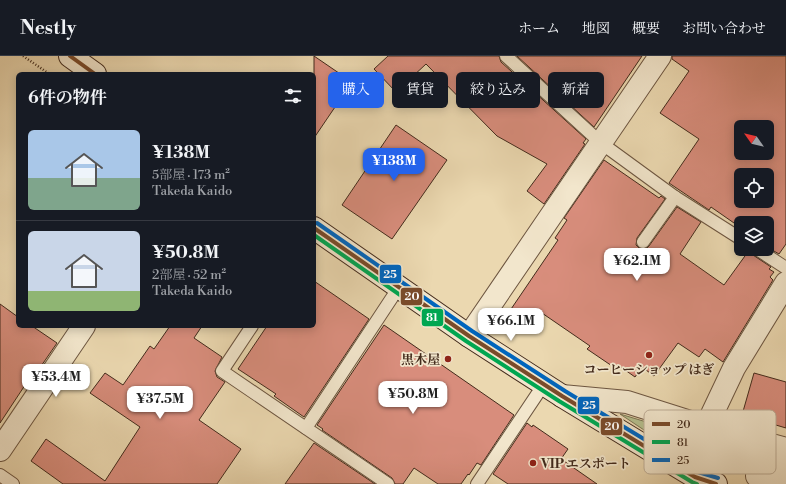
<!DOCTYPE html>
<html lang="ja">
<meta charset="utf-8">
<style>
body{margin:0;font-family:"Libre Bodoni","Noto Serif JP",serif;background:#20242c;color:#f1f3f6;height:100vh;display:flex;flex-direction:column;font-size:15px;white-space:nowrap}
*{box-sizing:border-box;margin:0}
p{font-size:13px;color:#9ea1a6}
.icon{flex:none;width:22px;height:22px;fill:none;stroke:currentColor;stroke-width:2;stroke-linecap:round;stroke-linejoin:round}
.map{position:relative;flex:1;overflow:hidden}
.details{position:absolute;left:16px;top:16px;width:300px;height:256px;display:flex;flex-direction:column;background:#171b24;border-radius:6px;box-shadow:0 2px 10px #0003}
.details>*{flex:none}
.guide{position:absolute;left:328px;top:16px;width:380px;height:36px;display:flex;gap:8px}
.needle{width:26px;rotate:304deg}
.controls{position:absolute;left:734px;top:64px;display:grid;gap:8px}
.controls a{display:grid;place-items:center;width:40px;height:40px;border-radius:6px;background:#171b24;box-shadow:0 2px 10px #0003;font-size:20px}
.price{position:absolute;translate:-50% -34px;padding:0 9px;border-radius:8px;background:#fff;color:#222;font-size:13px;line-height:26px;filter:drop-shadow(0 1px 2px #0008)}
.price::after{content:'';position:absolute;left:50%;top:24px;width:12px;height:9px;margin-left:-6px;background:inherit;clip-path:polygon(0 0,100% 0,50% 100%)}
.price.selected{background:#2563eb;color:#fff}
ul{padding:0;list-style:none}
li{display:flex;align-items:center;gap:12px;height:100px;padding:0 12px}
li+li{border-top:1px solid #363941}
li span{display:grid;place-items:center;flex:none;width:112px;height:80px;border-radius:6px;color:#555}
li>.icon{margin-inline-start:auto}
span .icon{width:48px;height:48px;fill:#fffc;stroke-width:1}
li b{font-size:17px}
h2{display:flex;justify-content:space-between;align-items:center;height:48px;padding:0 12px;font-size:17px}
.chip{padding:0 14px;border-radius:6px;background:#171b24;box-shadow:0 2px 10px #0003;font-size:14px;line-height:36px}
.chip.selected{background:#2563eb;color:#fff}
header{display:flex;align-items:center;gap:24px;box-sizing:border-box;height:56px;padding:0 20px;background:#171b24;border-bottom:1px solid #363941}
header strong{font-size:19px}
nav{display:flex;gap:22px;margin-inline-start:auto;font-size:14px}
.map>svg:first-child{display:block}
.green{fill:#b5bf8d;stroke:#7c7554}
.building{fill:#d88d7c;stroke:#432b1c;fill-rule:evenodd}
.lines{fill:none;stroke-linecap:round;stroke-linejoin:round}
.lane-casing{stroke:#6d5641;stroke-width:14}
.street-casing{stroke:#6d5641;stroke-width:24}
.secondary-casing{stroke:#432b1c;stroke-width:24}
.path{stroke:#432b1c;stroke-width:2.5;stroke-dasharray:1 2;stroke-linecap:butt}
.lane{stroke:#f2e6cc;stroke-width:12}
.street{stroke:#f2e6cc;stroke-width:22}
.secondary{stroke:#f2e6cc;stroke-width:22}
.bus-1-casing{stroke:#f2e6cc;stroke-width:7}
.bus-2-casing{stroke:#f2e6cc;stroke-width:7}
.bus-3-casing{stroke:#f2e6cc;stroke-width:7}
.bus-1{stroke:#7a4b2a;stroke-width:4}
.bus-2{stroke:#00a651;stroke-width:4}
.bus-3{stroke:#0065bd;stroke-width:4}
.poi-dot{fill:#8f2418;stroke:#f2e6cc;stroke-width:1.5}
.labels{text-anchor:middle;stroke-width:3.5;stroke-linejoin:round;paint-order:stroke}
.poi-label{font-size:13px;font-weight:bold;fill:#432b1c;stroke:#f2e6cc;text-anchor:end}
.key{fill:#f2e6cc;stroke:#beae97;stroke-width:1}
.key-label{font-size:11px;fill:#432b1c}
.line-badge{stroke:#f2e6cc;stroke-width:1.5}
.badge-label{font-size:11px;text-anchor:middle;font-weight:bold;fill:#fff}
</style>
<header>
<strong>Nestly</strong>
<nav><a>ホーム</a><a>地図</a><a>概要</a><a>お問い合わせ</a></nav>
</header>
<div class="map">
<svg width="786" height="428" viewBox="0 0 786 428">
<rect width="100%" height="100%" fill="#ebd8b0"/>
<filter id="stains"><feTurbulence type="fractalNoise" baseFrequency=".005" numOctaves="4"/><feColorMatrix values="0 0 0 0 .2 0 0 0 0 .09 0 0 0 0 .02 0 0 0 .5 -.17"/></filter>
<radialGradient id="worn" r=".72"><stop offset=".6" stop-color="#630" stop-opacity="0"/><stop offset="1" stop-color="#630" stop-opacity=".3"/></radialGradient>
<path class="green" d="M620,358L686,378L693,383L692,391L684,397L674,394Z"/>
<g class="building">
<path d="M314,0L352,26L314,82Z"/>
<path d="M388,0H499L501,6L586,83L583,87L585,88L544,148L527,135L547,108L497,80L426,8L396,36L374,13Z"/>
<path d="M517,0H642L594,71Z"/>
<path d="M672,0H786V188L779,198L767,191V169L768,167H734L711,151L709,154L669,127L699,83L660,57L689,15L672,3ZM741,71H767V97H741ZM741,119H767V145H741Z"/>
<path d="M396,69L447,104L392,183L342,149Z"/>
<path d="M604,104L659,142L661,140L665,143L637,182L636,189L639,192L646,193L649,190L677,151L701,166L680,198L724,229L750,193L753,199L771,211L769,213L774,216L770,221L773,224L723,306L705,293L699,301L678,287L654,320L642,311L635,321L618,309L615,312L587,293L590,290L539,255L527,273L507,259L558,184L555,182L567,164L564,162Z"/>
<path d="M314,225L369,263L304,361L274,340L276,338L238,313L267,270H314Z"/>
<path d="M0,248L18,261V270H32L57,287L37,316L35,314L0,367Z"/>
<path d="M384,269L514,359L481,409L477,407L469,419L468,418L461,428H438L414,412L403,428H395L392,422L322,374L323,373L317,369Z"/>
<path d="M170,270H202L194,282L222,301L215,315L217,321L225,326L199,364L241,393L217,428H63L31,405L46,383L105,425L140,371L90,337L105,317L123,329L150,290L154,293Z"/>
<path d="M754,317L786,326V372L742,359Z"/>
<path d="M527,367L532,371L533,369L568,393L561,403L597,428H508L493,418Z"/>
<path d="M314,387L375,428H285Z"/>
</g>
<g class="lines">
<defs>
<g id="lane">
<path d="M506,0L601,87L675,141L741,183"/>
<path d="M643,186L675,141"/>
<path d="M757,193L786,212"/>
<path d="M252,270L222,315L388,428"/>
<path d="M306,372L399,231"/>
<path d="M0,419L13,428"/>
<path d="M477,428L544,328"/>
</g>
<g id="street">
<path d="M469,280L660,0"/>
<path d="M562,340L627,346L706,371L786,393"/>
<path d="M706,371L734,312L786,227"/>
<path d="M0,394L84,270"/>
<path d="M786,406L763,400L757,420L786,424"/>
</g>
<g id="secondary">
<path d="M70,0L95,18"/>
<path d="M314,172L469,280L562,340L695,421L716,428"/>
</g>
</defs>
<use href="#lane" class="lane-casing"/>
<use href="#street" class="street-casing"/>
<use href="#secondary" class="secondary-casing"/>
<path class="path" d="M23,0L48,17"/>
<use href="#lane" class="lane"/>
<use href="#street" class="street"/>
<use href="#secondary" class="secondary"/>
<defs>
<g id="bus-1">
<path d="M70,0L95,18"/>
<path d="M314,172L469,280L562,340L695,421L716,428"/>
</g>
<path id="bus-2" d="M314,179L466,285L559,345L692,426L697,428"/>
<path id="bus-3" d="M317,167L472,275L565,335L698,416L718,422"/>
</defs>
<use href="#bus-1" class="bus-1-casing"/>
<use href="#bus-2" class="bus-2-casing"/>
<use href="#bus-3" class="bus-3-casing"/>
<use href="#bus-1" class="bus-1"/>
<use href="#bus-2" class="bus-2"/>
<use href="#bus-3" class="bus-3"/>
</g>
<g class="poi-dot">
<circle cx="649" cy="299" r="4"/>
<circle cx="448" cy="303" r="4"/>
<circle cx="533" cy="407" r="4"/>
</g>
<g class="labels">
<g class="poi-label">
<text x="440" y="308">黒木屋</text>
<text x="649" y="318" text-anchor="middle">コーヒーショップ はぎ</text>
<text x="541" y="412" text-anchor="start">VIP エスポート</text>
</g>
</g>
<rect x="644" y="354" width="132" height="64" rx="6" class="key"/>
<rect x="652" y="366" width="18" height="4" fill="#7a4b2a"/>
<rect x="652" y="384" width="18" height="4" fill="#00a651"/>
<rect x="652" y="402" width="18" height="4" fill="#0065bd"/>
<g class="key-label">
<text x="677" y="372">20</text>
<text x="677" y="390">81</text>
<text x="677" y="408">25</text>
</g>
<g class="line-badge">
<rect x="379" y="208" width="23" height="20" rx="4" fill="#0065bd"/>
<rect x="400" y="231" width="23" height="19" rx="4" fill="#7a4b2a"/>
<rect x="421" y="252" width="23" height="19" rx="4" fill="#00a651"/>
<rect x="577" y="340" width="23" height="19" rx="4" fill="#0065bd"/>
<rect x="600" y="361" width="23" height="19" rx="4" fill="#7a4b2a"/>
</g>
<g class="badge-label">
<text x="390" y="222">25</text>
<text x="412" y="244">20</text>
<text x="432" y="265">81</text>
<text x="589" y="353">25</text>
<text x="612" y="374">20</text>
</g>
<rect width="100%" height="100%" filter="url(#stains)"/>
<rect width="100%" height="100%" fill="url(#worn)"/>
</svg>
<div class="controls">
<a><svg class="needle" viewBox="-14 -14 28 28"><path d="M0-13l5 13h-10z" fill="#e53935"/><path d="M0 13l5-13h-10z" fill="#9ea1a6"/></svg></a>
<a><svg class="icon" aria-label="locate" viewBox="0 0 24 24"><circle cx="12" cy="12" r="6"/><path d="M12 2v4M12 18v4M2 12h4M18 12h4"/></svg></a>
<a><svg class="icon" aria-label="layers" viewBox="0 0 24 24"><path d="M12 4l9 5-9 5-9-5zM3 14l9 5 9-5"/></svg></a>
</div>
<b class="price selected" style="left:394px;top:126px">¥138M</b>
<b class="price" style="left:637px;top:226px">¥62.1M</b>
<b class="price" style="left:511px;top:286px">¥66.1M</b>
<b class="price" style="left:56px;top:342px">¥53.4M</b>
<b class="price" style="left:413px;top:359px">¥50.8M</b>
<b class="price" style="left:160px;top:364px">¥37.5M</b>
<div class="guide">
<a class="chip selected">購入</a>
<a class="chip">賃貸</a>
<a class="chip">絞り込み</a>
<a class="chip">新着</a>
</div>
<section class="details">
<h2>6件の物件<svg class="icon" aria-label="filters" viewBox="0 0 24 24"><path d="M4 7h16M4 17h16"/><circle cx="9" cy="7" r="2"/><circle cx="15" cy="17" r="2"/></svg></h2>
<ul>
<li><span style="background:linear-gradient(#a9c7e8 60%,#7fa58c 0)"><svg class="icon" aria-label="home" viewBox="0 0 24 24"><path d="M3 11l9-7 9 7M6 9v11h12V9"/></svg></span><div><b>¥138M</b><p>5部屋 · 173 m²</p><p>Takeda Kaido</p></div></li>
<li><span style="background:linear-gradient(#c9d6e8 75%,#8fb573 0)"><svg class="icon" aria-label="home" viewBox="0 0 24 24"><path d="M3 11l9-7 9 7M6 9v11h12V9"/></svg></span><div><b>¥50.8M</b><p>2部屋 · 52 m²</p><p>Takeda Kaido</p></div></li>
</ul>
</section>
</div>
